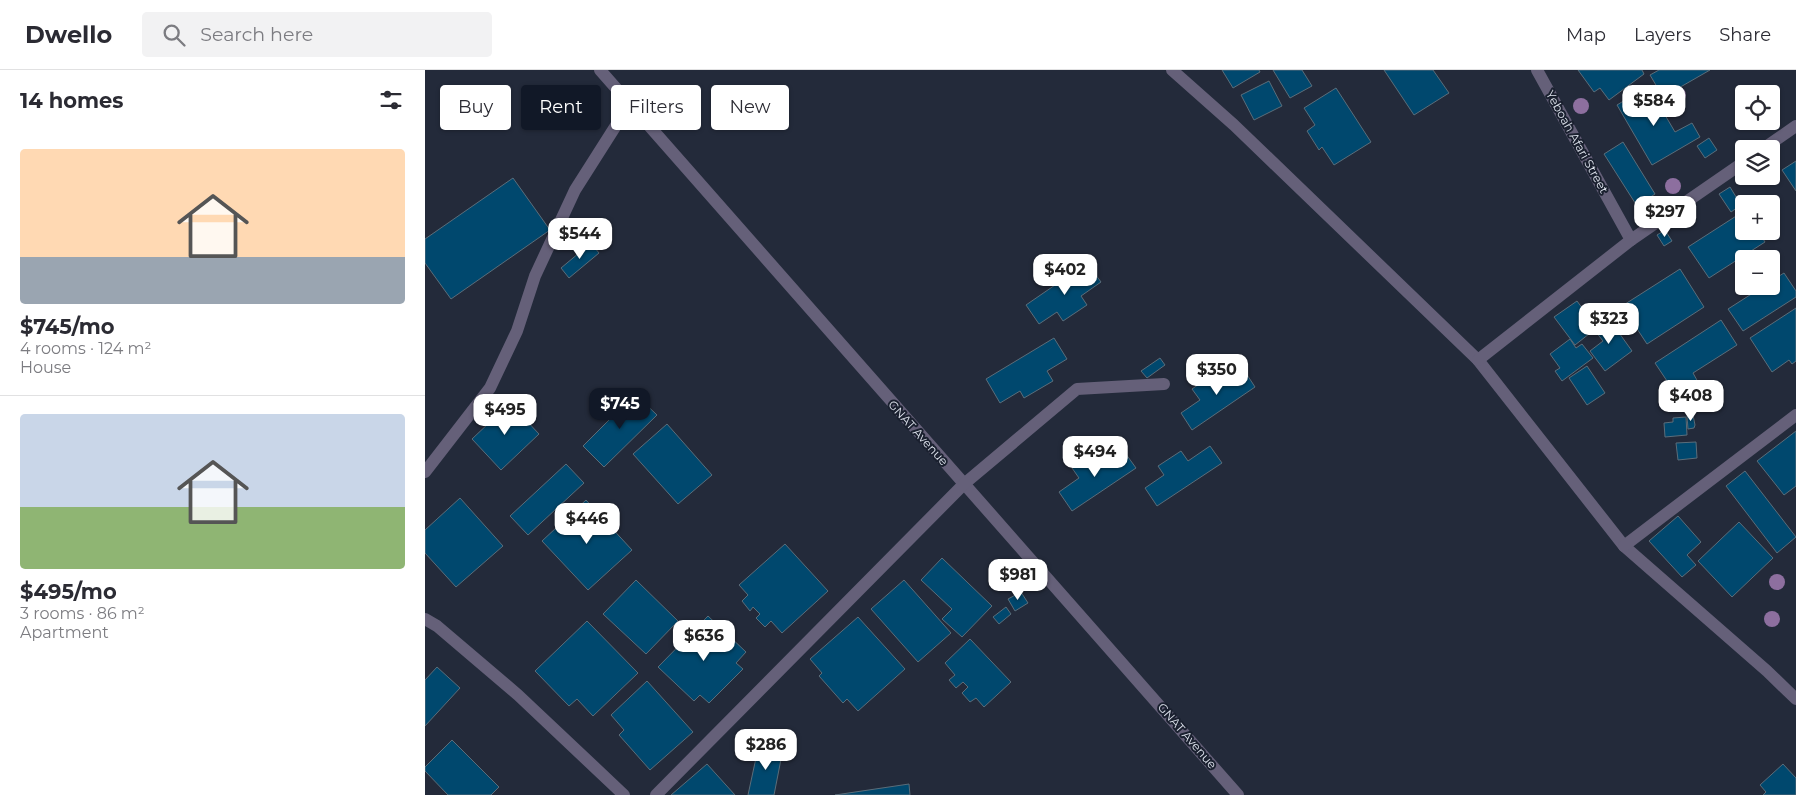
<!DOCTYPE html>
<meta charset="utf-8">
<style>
body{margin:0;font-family:Montserrat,sans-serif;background:#f2f2f3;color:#2b2b33;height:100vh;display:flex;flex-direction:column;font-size:19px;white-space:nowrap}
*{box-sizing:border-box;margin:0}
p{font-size:16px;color:#7c7c81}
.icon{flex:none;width:28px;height:28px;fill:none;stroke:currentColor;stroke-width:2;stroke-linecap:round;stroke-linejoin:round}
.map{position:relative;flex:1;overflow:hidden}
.details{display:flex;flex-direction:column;background:#fff;width:425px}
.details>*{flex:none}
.banner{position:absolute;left:15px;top:15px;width:475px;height:45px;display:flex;gap:10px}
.buttons{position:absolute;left:1310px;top:15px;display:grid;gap:10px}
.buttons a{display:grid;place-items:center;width:45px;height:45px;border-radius:5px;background:#fff;box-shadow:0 1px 4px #0004;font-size:25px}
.price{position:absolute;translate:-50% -42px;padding:0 11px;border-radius:10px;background:#fff;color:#222;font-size:16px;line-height:32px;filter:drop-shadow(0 1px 2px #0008)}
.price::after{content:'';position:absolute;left:50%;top:30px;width:15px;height:11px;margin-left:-8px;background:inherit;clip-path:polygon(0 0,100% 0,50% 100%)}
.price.active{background:#111827;color:#fff}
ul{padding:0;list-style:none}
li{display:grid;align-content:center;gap:10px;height:265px;padding:0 20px}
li+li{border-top:1px solid #e1e1e2}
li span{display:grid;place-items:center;height:155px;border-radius:5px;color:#555}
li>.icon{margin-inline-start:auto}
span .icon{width:90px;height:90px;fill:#fffc;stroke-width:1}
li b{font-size:21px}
h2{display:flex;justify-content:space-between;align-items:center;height:60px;padding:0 20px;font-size:21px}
.pill{padding:0 18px;border-radius:5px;background:#fff;box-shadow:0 1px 4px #0004;font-size:18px;line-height:45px}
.pill.active{background:#111827;color:#fff}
header{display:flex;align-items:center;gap:30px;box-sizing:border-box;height:70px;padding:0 25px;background:#fff;border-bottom:1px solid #e1e1e2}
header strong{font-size:24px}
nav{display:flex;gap:28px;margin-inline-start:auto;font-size:18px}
.search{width:350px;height:45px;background:#f2f2f3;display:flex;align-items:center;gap:12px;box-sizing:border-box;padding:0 18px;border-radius:5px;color:#7c7c81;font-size:19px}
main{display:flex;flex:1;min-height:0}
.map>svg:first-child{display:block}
.building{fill:#00486e;stroke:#5b6d7a}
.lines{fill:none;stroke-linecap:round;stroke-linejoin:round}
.minor{stroke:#656079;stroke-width:12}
.tree{fill:#8d6f9f}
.labels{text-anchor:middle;stroke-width:4;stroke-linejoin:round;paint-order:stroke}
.street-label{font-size:12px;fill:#dde2ec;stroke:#1a202f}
</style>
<header>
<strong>Dwello</strong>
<div class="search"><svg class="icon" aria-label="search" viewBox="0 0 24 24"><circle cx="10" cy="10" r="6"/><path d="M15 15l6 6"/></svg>Search here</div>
<nav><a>Map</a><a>Layers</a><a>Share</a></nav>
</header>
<main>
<section class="details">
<h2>14 homes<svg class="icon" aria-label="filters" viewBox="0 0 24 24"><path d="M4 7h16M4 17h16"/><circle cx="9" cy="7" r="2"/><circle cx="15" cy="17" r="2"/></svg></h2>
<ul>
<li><span style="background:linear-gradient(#ffd9b3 70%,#9aa5b1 0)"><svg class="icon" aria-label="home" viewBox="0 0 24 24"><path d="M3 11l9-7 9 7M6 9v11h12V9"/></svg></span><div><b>$745/mo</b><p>4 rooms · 124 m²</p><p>House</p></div></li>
<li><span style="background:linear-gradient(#c9d6e8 60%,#8fb573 0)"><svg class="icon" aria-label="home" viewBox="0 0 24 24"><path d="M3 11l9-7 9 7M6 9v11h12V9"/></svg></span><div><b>$495/mo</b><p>3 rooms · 86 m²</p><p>Apartment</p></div></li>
</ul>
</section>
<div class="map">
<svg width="1371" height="725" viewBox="0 0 1371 725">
<rect width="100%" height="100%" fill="#232a3a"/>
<g class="building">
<path d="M797,0H834L835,2L808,18Z"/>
<path d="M848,0H877L887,16L865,28Z"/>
<path d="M959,0H1008L1024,23L989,45Z"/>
<path d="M1153,0H1217L1219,4L1184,30L1175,18L1169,22Z"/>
<path d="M1234,0H1285L1238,27L1225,5Z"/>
<path d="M844,11L857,36L829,50L816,25Z"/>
<path d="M1223,16L1250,62L1267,53L1275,67L1227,95L1192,35Z"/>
<path d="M911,18L946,72L909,95L897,77L894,80L882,61L890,55L879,38Z"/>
<path d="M1284,68L1292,80L1280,88L1272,76Z"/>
<path d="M1198,72L1230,124L1212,136L1179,84Z"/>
<path d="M1371,91V121L1357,100Z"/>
<path d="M88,108L125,160L26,229L0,193V169Z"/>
<path d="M1305,117L1316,135L1306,142L1294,124Z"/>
<path d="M1319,141V161H1333L1340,172L1284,208L1263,177Z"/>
<path d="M1240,160L1247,171L1239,176L1232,165Z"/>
<path d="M166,173L174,183L144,208L136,198Z"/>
<path d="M662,193L676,212L656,226L662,235L638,251L632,242L614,254L601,235Z"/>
<path d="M1255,199L1279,237L1222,274L1197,236Z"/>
<path d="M1359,203L1371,221V227L1318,261L1303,239L1339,216H1346V211Z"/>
<path d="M1152,231L1169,254L1166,256L1169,260L1150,275L1129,247Z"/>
<path d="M1371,238V291L1367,294L1364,290L1347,302L1325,268Z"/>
<path d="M1182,246L1207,281L1180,301L1165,281L1178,271L1167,257Z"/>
<path d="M1296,250L1312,275L1268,303L1273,312L1252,326L1230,293Z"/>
<path d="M629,268L642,289L622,301L628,311L599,328L595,321L575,333L561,309Z"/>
<path d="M1145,269L1151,278L1157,274L1168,288L1137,311L1130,301L1135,298L1125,284Z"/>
<path d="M735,288L740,295L722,308L716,301Z"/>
<path d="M1162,296L1180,323L1162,335L1144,308Z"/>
<path d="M817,297L830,317L767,360L756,343L775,330L767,319L793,301L798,309Z"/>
<path d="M210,324L232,345L179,397L158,376Z"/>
<path d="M85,333L114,364L76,400L47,369Z"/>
<path d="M1268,345L1270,355L1269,358L1263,359L1262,346Z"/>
<path d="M1261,347L1262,365L1240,367L1239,353L1248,352V348Z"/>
<path d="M242,354L287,405L253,434L208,384Z"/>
<path d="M1371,361V416L1359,425L1332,391Z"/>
<path d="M1271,372L1272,388L1253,390L1251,373Z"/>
<path d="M785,376L797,393L732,436L720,418L739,405L733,396L756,381L763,391Z"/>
<path d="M698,380L711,398L647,441L634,422L654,408L647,398L670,382L678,394Z"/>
<path d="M141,394L159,413L103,465L85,446Z"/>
<path d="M1320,401L1371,467L1352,483L1301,416Z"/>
<path d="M35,428L78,476L31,517L0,483V460Z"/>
<path d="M161,430L207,480L163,520L117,471Z"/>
<path d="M1253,446L1276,472L1262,485L1271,495L1257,507L1224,471Z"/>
<path d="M1314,452L1348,488L1307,527L1273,491Z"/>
<path d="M360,474L403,521L357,563L346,551L340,557L331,548L335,544L328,537L325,541L317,531L323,525L314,515Z"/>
<path d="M517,488L567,536L537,567L517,549L527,539L496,510Z"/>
<path d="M211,510L253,551L221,584L178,544Z"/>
<path d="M479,510L526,563L493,592L446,539Z"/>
<path d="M596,522L603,533L590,541L583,529Z"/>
<path d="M581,537L586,544L574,554L568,547Z"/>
<path d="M283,546L321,582L311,593L318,599L284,633L275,625L269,631L233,597Z"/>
<path d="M433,547L480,599L433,641L422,629L418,633L394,606L397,603L385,589Z"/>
<path d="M162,551L213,603L168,646L152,629L144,636L110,601Z"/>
<path d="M545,569L586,612L559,637L551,628L545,632L537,623L543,617L538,612L531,618L524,610L530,605L520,593Z"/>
<path d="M12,597L35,618L0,656V610Z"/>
<path d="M222,611L268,662L225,700L194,665L199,660L186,645Z"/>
<path d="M27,670L74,717L66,725H23L0,701V697Z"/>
<path d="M334,674L358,679L349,725H323Z"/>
<path d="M282,694L310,725H246Z"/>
<path d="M1358,694L1371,708V725H1338L1341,722L1335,715Z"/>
<path d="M484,714L485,725H410Z"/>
</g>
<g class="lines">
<g class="minor">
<path d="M175,0L813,725"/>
<path d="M747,0L809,55L1053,290L1199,476L1342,601L1371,629"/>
<path d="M1112,0L1206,170"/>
<path d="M1338,79L1371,56"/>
<path d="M1053,290L1206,170L1319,92"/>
<path d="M0,402L65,318L92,261L110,206L150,120L204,35"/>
<path d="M1199,476L1371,345"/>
<path d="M0,549L12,556L93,625L199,725"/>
<path d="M231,725L539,414L652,319L739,314"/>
</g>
</g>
<g class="tree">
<circle cx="1253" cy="25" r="8"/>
<circle cx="1156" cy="36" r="8"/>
<circle cx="1248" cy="116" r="8"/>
<circle cx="1352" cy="512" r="8"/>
<circle cx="1347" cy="549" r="8"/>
</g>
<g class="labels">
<g class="street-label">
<text transform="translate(1152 72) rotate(61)" y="4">Yeboah Afari Street</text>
<text transform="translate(493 363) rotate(48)" y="4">GNAT Avenue</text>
<text transform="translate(762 666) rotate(49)" y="4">GNAT Avenue</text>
</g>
</g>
</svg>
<div class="buttons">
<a><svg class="icon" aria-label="locate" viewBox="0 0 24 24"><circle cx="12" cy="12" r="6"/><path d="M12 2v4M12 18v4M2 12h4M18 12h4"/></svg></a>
<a><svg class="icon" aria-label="layers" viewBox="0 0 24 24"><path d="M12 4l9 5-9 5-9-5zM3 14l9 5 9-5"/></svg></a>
<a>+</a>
<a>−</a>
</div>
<b class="price" style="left:1229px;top:57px">$584</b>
<b class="price" style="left:1240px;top:168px">$297</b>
<b class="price" style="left:155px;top:190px">$544</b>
<b class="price" style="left:640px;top:226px">$402</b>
<b class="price" style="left:1184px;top:275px">$323</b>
<b class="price" style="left:792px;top:326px">$350</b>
<b class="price" style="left:1266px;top:352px">$408</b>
<b class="price active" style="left:195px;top:360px">$745</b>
<b class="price" style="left:80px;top:366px">$495</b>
<b class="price" style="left:670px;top:408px">$494</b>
<b class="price" style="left:162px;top:475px">$446</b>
<b class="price" style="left:593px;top:531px">$981</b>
<b class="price" style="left:279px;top:592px">$636</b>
<b class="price" style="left:341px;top:701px">$286</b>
<div class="banner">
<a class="pill">Buy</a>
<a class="pill active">Rent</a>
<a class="pill">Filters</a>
<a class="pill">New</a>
</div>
</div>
</main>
